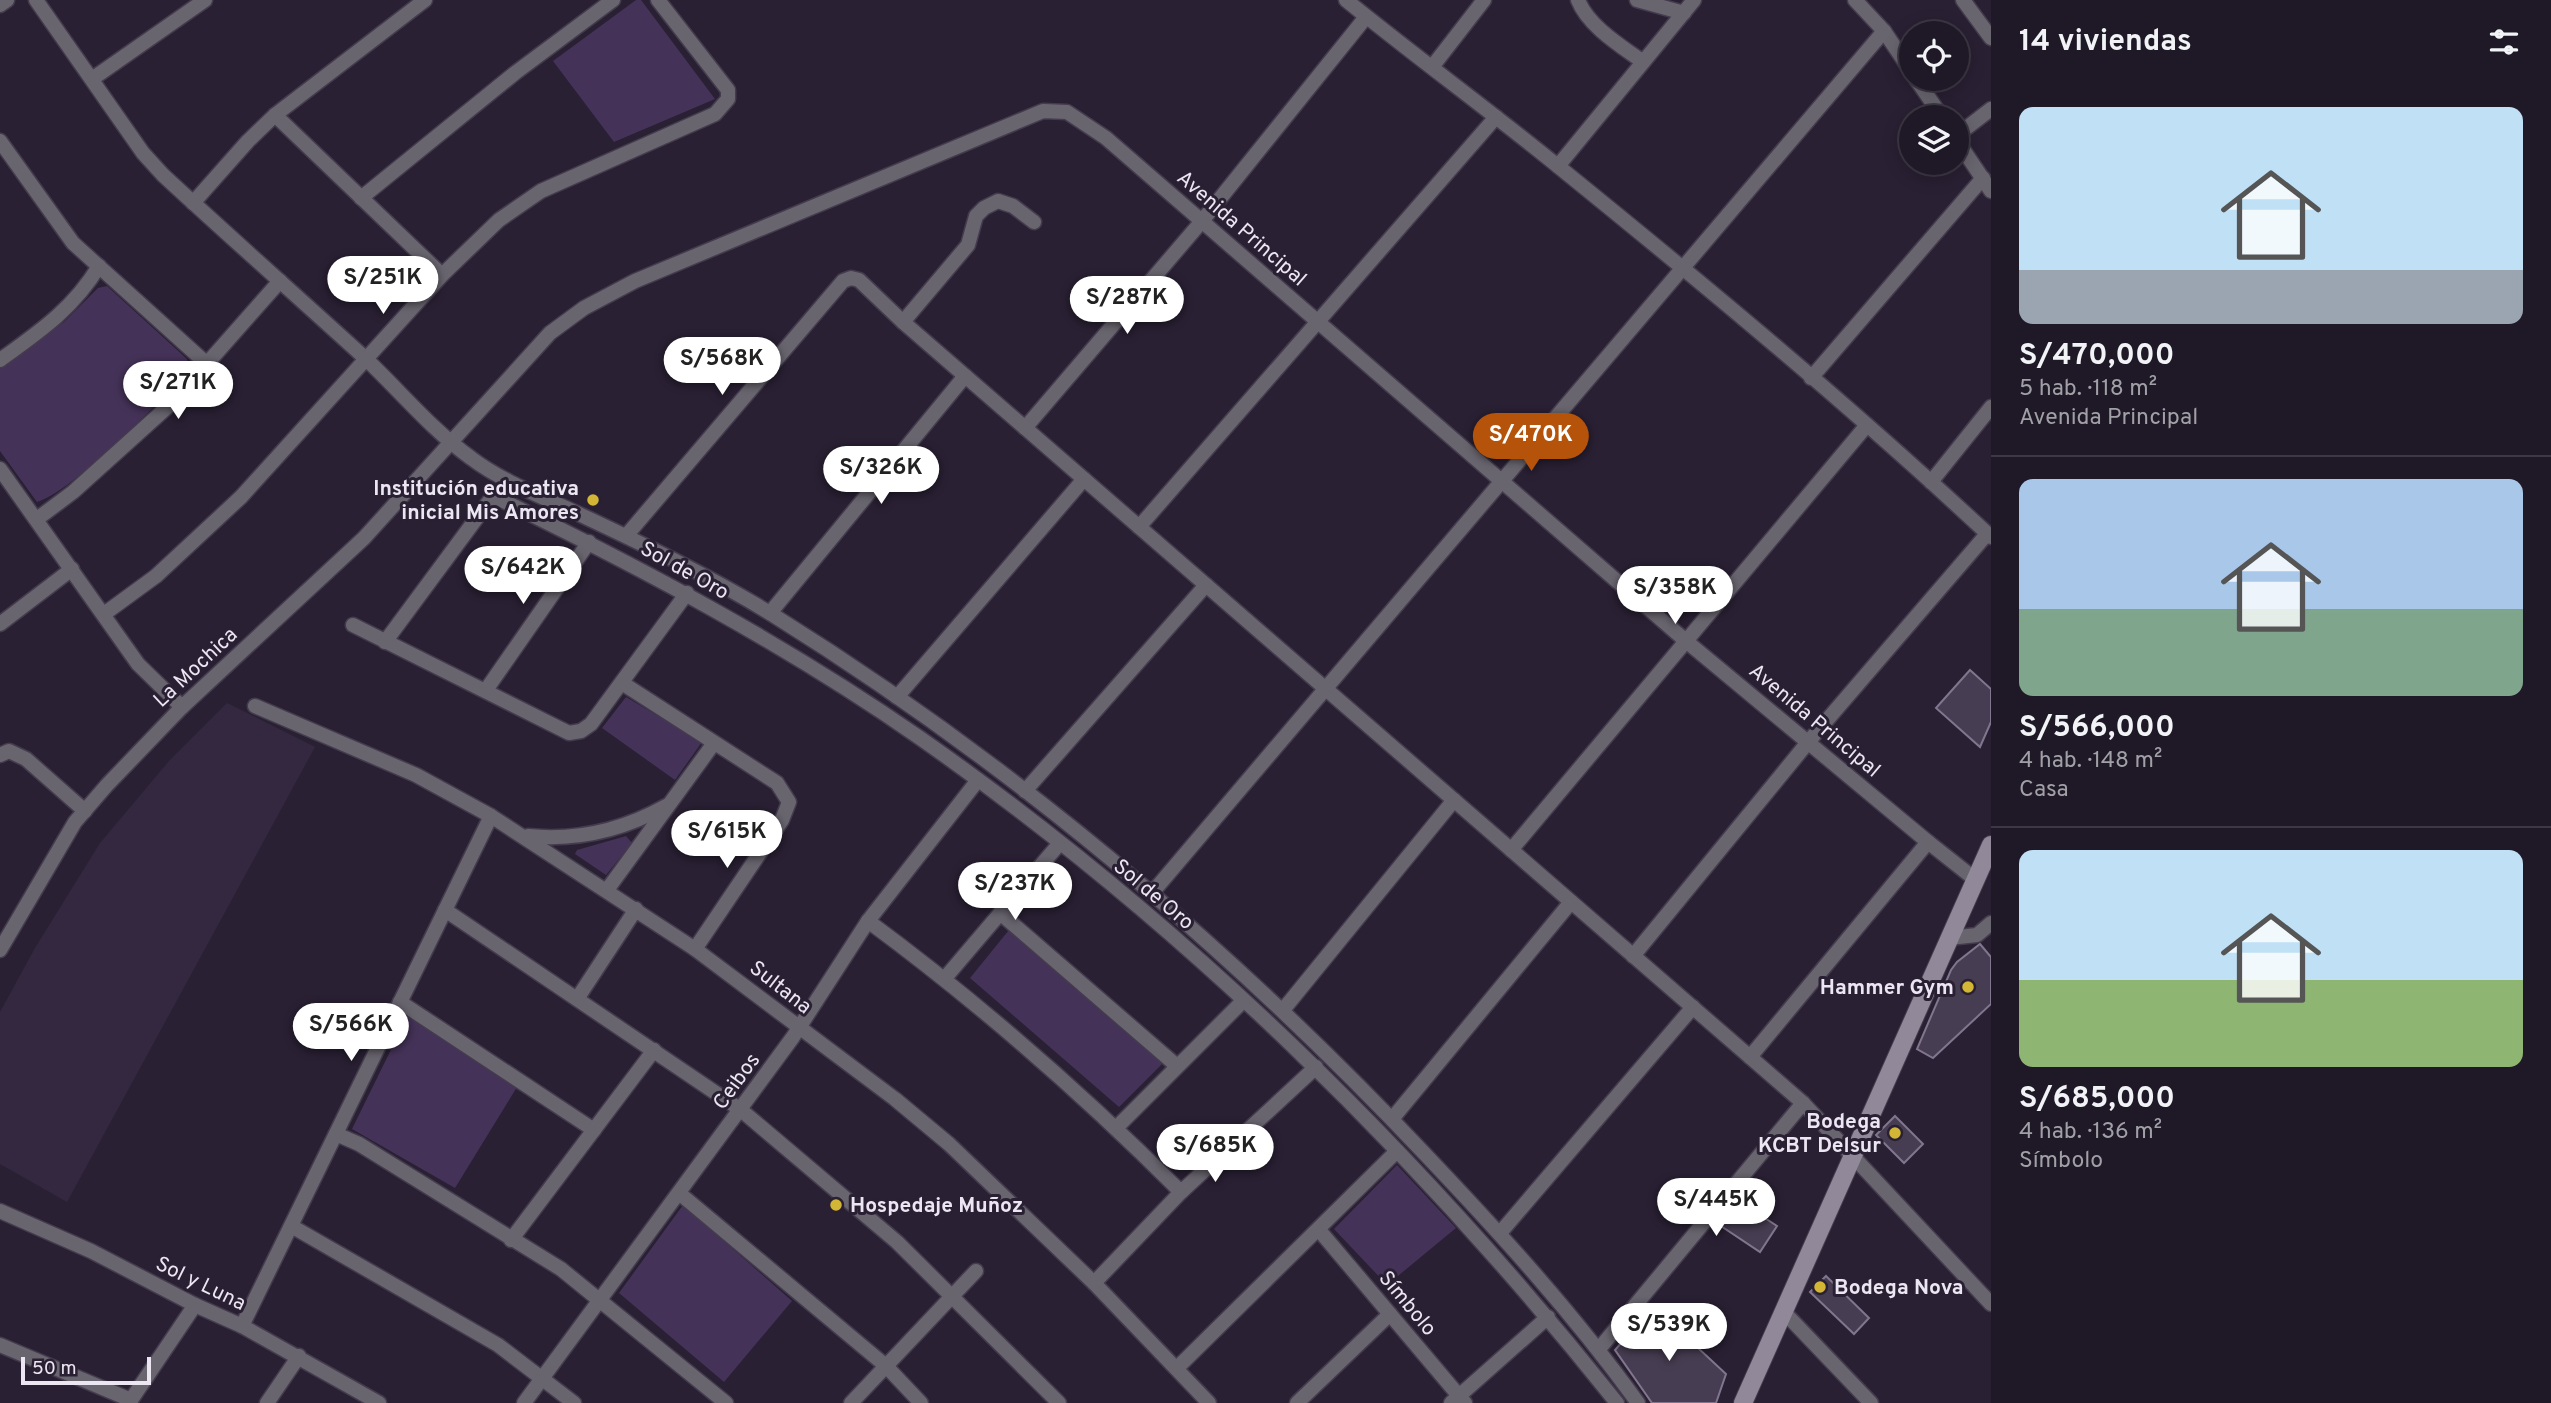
<!DOCTYPE html>
<html lang="es">
<meta charset="utf-8">
<style>
body{margin:0;font-family:Overpass,sans-serif;background:#2c2532;color:#f1f3f6;height:100vh;display:flex;flex-direction:column;font-size:26px;white-space:nowrap}
*{box-sizing:border-box;margin:0}
p{font-size:23px;color:#a1a0a7}
.icon{flex:none;width:38px;height:38px;fill:none;stroke:currentColor;stroke-width:2;stroke-linecap:round;stroke-linejoin:round}
.map{position:relative;flex:1;overflow:hidden}
.details{display:flex;flex-direction:column;background:#1f1826;width:560px}
.details>*{flex:none}
.buttons{position:absolute;left:1899px;top:21px;display:grid;gap:14px}
.buttons a{display:grid;place-items:center;width:70px;height:70px;border-radius:50%;background:#1f1826;box-shadow:0 4px 18px #0003,0 0 0 2px #3c3743;font-size:35px}
.scale{position:absolute;left:21px;bottom:18px;width:130px;box-sizing:border-box;padding-left:7px;border:4px solid #ece6f3;border-top:0;font-size:19px;line-height:24px;white-space:nowrap;color:#ece6f3;-webkit-text-stroke:5px #292033;paint-order:stroke}
.price{position:absolute;translate:-50% -60px;padding:0 16px;border-radius:24px;background:#fff;color:#222;font-size:23px;line-height:46px;filter:drop-shadow(0 2px 4px #0008)}
.price::after{content:'';position:absolute;left:50%;top:42px;width:21px;height:16px;margin-left:-10px;background:inherit;clip-path:polygon(0 0,100% 0,50% 100%)}
.price.current{background:#b45309;color:#fff}
ul{padding:0;list-style:none}
li{display:grid;align-content:center;gap:14px;height:371px;padding:0 28px}
li+li{border-top:2px solid #3c3743}
li span{display:grid;place-items:center;height:217px;border-radius:14px;color:#555}
li>.icon{margin-inline-start:auto}
span .icon{width:126px;height:126px;fill:#fffc;stroke-width:1}
li b{font-size:30px}
h2{display:flex;justify-content:space-between;align-items:center;height:84px;padding:0 28px;font-size:30px}
main{display:flex;flex:1;min-height:0}
.map>svg:first-child{display:block}
.built{fill:#342841}
.green{fill:#453258}
.building{fill:#473d52;stroke:#81768d;stroke-width:2}
.lines{fill:none;stroke-linecap:round;stroke-linejoin:round}
.minor-casing{stroke:#443c4e;stroke-width:17}
.secondary-casing{stroke:#443c4e;stroke-width:20}
.minor{stroke:#69656f;stroke-width:14}
.secondary{stroke:#918999;stroke-width:18}
.poi-dot{fill:#d3b635;stroke:#292033;stroke-width:2.5}
.labels{text-anchor:middle;stroke-width:6;stroke-linejoin:round;paint-order:stroke}
.street-label{font-size:21px;fill:#ece6f3;stroke:#292033}
.poi-label{font-size:21px;font-weight:bold;fill:#ece6f3;stroke:#292033;text-anchor:end}
</style>
<main>
<div class="map">
<svg width="1991" height="1403" viewBox="0 0 1991 1403">
<rect width="100%" height="100%" fill="#292033"/>
<path class="built" d="M227,703L315,747L67,1202L0,1164V1012L35,948L100,843L169,761Z"/>
<g class="green">
<path d="M636,0H641L715,99L614,142L553,61Z"/>
<path d="M107,286L187,359L188,373C157,403 74,491 37,502L0,451V368L64,322L98,288Z"/>
<path d="M626,697L702,742L675,780L602,728Z"/>
<path d="M626,836L632,843L606,875L575,854L577,850Z"/>
<path d="M1013,925L1168,1058L1119,1107L970,978Z"/>
<path d="M408,1015L517,1087L455,1188L352,1129Z"/>
<path d="M1397,1165L1456,1228L1387,1285L1334,1229Z"/>
<path d="M683,1205L792,1301L724,1382L619,1293Z"/>
</g>
<g class="building">
<path d="M1970,670L1991,689V722L1980,747L1936,708Z"/>
<path d="M1980,944L1991,957V1004L1933,1058L1917,1049L1951,970L1957,962Z"/>
<path d="M1895,1116L1923,1144L1904,1163L1876,1135Z"/>
<path d="M1736,1199L1777,1226L1760,1252L1718,1224Z"/>
<path d="M1826,1276L1869,1318L1854,1334L1810,1292Z"/>
<path d="M1653,1306L1726,1374L1716,1403H1652L1615,1350Z"/>
</g>
<g class="lines">
<defs>
<g id="minor">
<path d="M36,0L143,153L163,175C230,237 298,297 365,358C400,391 432,430 471,458C504,483 546,498 583,516C647,546 713,578 773,615C1012,764 1230,948 1423,1152C1500,1233 1573,1313 1638,1403"/>
<path d="M1346,0C1416,57 1489,110 1559,167C1706,286 1853,408 1991,537"/>
<path d="M1578,0C1588,26 1621,46 1643,62"/>
<path d="M1637,0L1684,13"/>
<path d="M1855,0L1884,31L1911,71"/>
<path d="M1963,0L1991,38"/>
<path d="M0,5L7,0"/>
<path d="M1432,67L1484,0"/>
<path d="M92,79L205,0"/>
<path d="M1916,79L1942,117"/>
<path d="M275,115L442,275"/>
<path d="M1956,136L1991,109"/>
<path d="M1956,139L1991,191"/>
<path d="M0,141L73,243L207,364"/>
<path d="M1558,166L1694,0"/>
<path d="M361,198L515,73L613,0"/>
<path d="M193,203L248,141L275,115L425,0"/>
<path d="M903,322L968,245L976,216L984,208L998,201L1013,206L1034,222"/>
<path d="M0,360C39,332 74,308 99,266"/>
<path d="M1811,378L1983,178"/>
<path d="M1025,428L1202,221L1366,17"/>
<path d="M0,469L138,664L182,707"/>
<path d="M1931,482L1991,407"/>
<path d="M37,519L73,492L174,401L280,281"/>
<path d="M1139,527L1496,117"/>
<path d="M626,536L843,281L851,278L859,280L903,322L1803,1103L1991,1304"/>
<path d="M770,613L965,376"/>
<path d="M104,614L156,576L241,497L442,275L499,220L541,191L715,114L728,99V90L658,0"/>
<path d="M0,624L72,569"/>
<path d="M353,625L569,733L581,731L591,724L687,593"/>
<path d="M385,642L493,496C640,567 785,644 920,738C1183,922 1417,1152 1617,1403"/>
<path d="M622,683L777,783L789,802L782,820L695,949"/>
<path d="M486,690L589,542"/>
<path d="M897,697L1084,479"/>
<path d="M255,706L416,775L491,816L695,949L895,1099L949,1144L1094,1283L1209,1403"/>
<path d="M0,755L9,751L26,759L85,811"/>
<path d="M1025,791L1206,585"/>
<path d="M528,836C577,841 623,830 666,806"/>
<path d="M1511,850L1867,425"/>
<path d="M607,890L714,743"/>
<path d="M1152,893L1884,31"/>
<path d="M445,910L741,1110L897,1242L1059,1403"/>
<path d="M1000,913L1177,1066"/>
<path d="M868,921C979,1003 1083,1094 1181,1192"/>
<path d="M1949,938L1977,935L1991,923"/>
<path d="M0,950L75,822L107,785L182,707L364,538L550,333L584,308L635,281L1043,111L1067,112L1106,138L1686,641L1928,842"/>
<path d="M1633,956L1809,741L1987,534"/>
<path d="M945,978L1060,843"/>
<path d="M577,999L636,909"/>
<path d="M400,1002L594,1130"/>
<path d="M1283,1010L1454,800"/>
<path d="M1750,1057L1928,842L1976,880"/>
<path d="M1392,1119L1571,902"/>
<path d="M1116,1128L1243,1001"/>
<path d="M336,1134L359,1144L561,1269L726,1403"/>
<path d="M679,1193L886,1366L921,1403"/>
<path d="M0,1211L91,1251L195,1305L242,1326L379,1403"/>
<path d="M293,1227L498,1345L574,1403"/>
<path d="M1319,1230L1465,1403"/>
<path d="M1500,1233L1693,1007"/>
<path d="M511,1240L654,1050"/>
<path d="M1094,1283L1181,1192L1316,1067"/>
<path d="M1783,1311L1871,1403"/>
<path d="M242,1326L491,816"/>
<path d="M0,1345L131,1400"/>
<path d="M1599,1349L1803,1103"/>
<path d="M1177,1368L1397,1151"/>
<path d="M129,1403L195,1305"/>
<path d="M267,1403L299,1356"/>
<path d="M524,1403L793,1037L868,921L978,780"/>
<path d="M851,1403L976,1271"/>
<path d="M1297,1403L1390,1314"/>
<path d="M1451,1403L1548,1317"/>
</g>
<path id="secondary" d="M1743,1403L1991,845"/>
</defs>
<use href="#minor" class="minor-casing"/>
<use href="#secondary" class="secondary-casing"/>
<use href="#minor" class="minor"/>
<use href="#secondary" class="secondary"/>
</g>
<g class="poi-dot">
<circle cx="593" cy="500" r="7"/>
<circle cx="1968" cy="987" r="7"/>
<circle cx="1895" cy="1133" r="7"/>
<circle cx="836" cy="1205" r="7"/>
<circle cx="1820" cy="1287" r="7"/>
</g>
<g class="labels">
<g class="street-label">
<text transform="translate(1242 228) rotate(41)" y="7">Avenida Principal</text>
<text transform="translate(685 570) rotate(29)" y="7">Sol de Oro</text>
<text transform="translate(195 667) rotate(-43)" y="7">La Mochica</text>
<text transform="translate(1815 720) rotate(40)" y="7">Avenida Principal</text>
<text transform="translate(1154 894) rotate(40)" y="7">Sol de Oro</text>
<text transform="translate(781 987) rotate(38)" y="7">Sultana</text>
<text transform="translate(736 1081) rotate(-54)" y="7">Ceibos</text>
<text transform="translate(201 1283) rotate(26)" y="7">Sol y Luna</text>
<text transform="translate(1408 1303) rotate(50)" y="7">Símbolo</text>
</g>
<g class="poi-label">
<text x="579" y="495">Institución educativa<tspan x="579" dy="24">inicial Mis Amores</tspan></text>
<text x="1954" y="994">Hammer Gym</text>
<text x="1881" y="1128">Bodega<tspan x="1881" dy="24">KCBT Delsur</tspan></text>
<text x="850" y="1212" text-anchor="start">Hospedaje Muñoz</text>
<text x="1834" y="1294" text-anchor="start">Bodega Nova</text>
</g>
</g>
</svg>
<div class="buttons">
<a><svg class="icon" aria-label="locate" viewBox="0 0 24 24"><circle cx="12" cy="12" r="6"/><path d="M12 2v4M12 18v4M2 12h4M18 12h4"/></svg></a>
<a><svg class="icon" aria-label="layers" viewBox="0 0 24 24"><path d="M12 4l9 5-9 5-9-5zM3 14l9 5 9-5"/></svg></a>
</div>
<div class="scale">50 m</div>
<b class="price" style="left:383px;top:316px">S/251K</b>
<b class="price" style="left:1127px;top:336px">S/287K</b>
<b class="price" style="left:722px;top:397px">S/568K</b>
<b class="price" style="left:178px;top:421px">S/271K</b>
<b class="price current" style="left:1531px;top:473px">S/470K</b>
<b class="price" style="left:881px;top:506px">S/326K</b>
<b class="price" style="left:523px;top:606px">S/642K</b>
<b class="price" style="left:1675px;top:626px">S/358K</b>
<b class="price" style="left:727px;top:870px">S/615K</b>
<b class="price" style="left:1015px;top:922px">S/237K</b>
<b class="price" style="left:351px;top:1063px">S/566K</b>
<b class="price" style="left:1215px;top:1184px">S/685K</b>
<b class="price" style="left:1716px;top:1238px">S/445K</b>
<b class="price" style="left:1669px;top:1363px">S/539K</b>
</div>
<section class="details">
<h2>14 viviendas<svg class="icon" aria-label="filters" viewBox="0 0 24 24"><path d="M4 7h16M4 17h16"/><circle cx="9" cy="7" r="2"/><circle cx="15" cy="17" r="2"/></svg></h2>
<ul>
<li><span style="background:linear-gradient(#bfe0f5 75%,#9aa5b1 0)"><svg class="icon" aria-label="home" viewBox="0 0 24 24"><path d="M3 11l9-7 9 7M6 9v11h12V9"/></svg></span><div><b>S/470,000</b><p>5 hab. · 118 m²</p><p>Avenida Principal</p></div></li>
<li><span style="background:linear-gradient(#a9c7e8 60%,#7fa58c 0)"><svg class="icon" aria-label="home" viewBox="0 0 24 24"><path d="M3 11l9-7 9 7M6 9v11h12V9"/></svg></span><div><b>S/566,000</b><p>4 hab. · 148 m²</p><p>Casa</p></div></li>
<li><span style="background:linear-gradient(#bfe0f5 60%,#8fb573 0)"><svg class="icon" aria-label="home" viewBox="0 0 24 24"><path d="M3 11l9-7 9 7M6 9v11h12V9"/></svg></span><div><b>S/685,000</b><p>4 hab. · 136 m²</p><p>Símbolo</p></div></li>
</ul>
</section>
</main>
